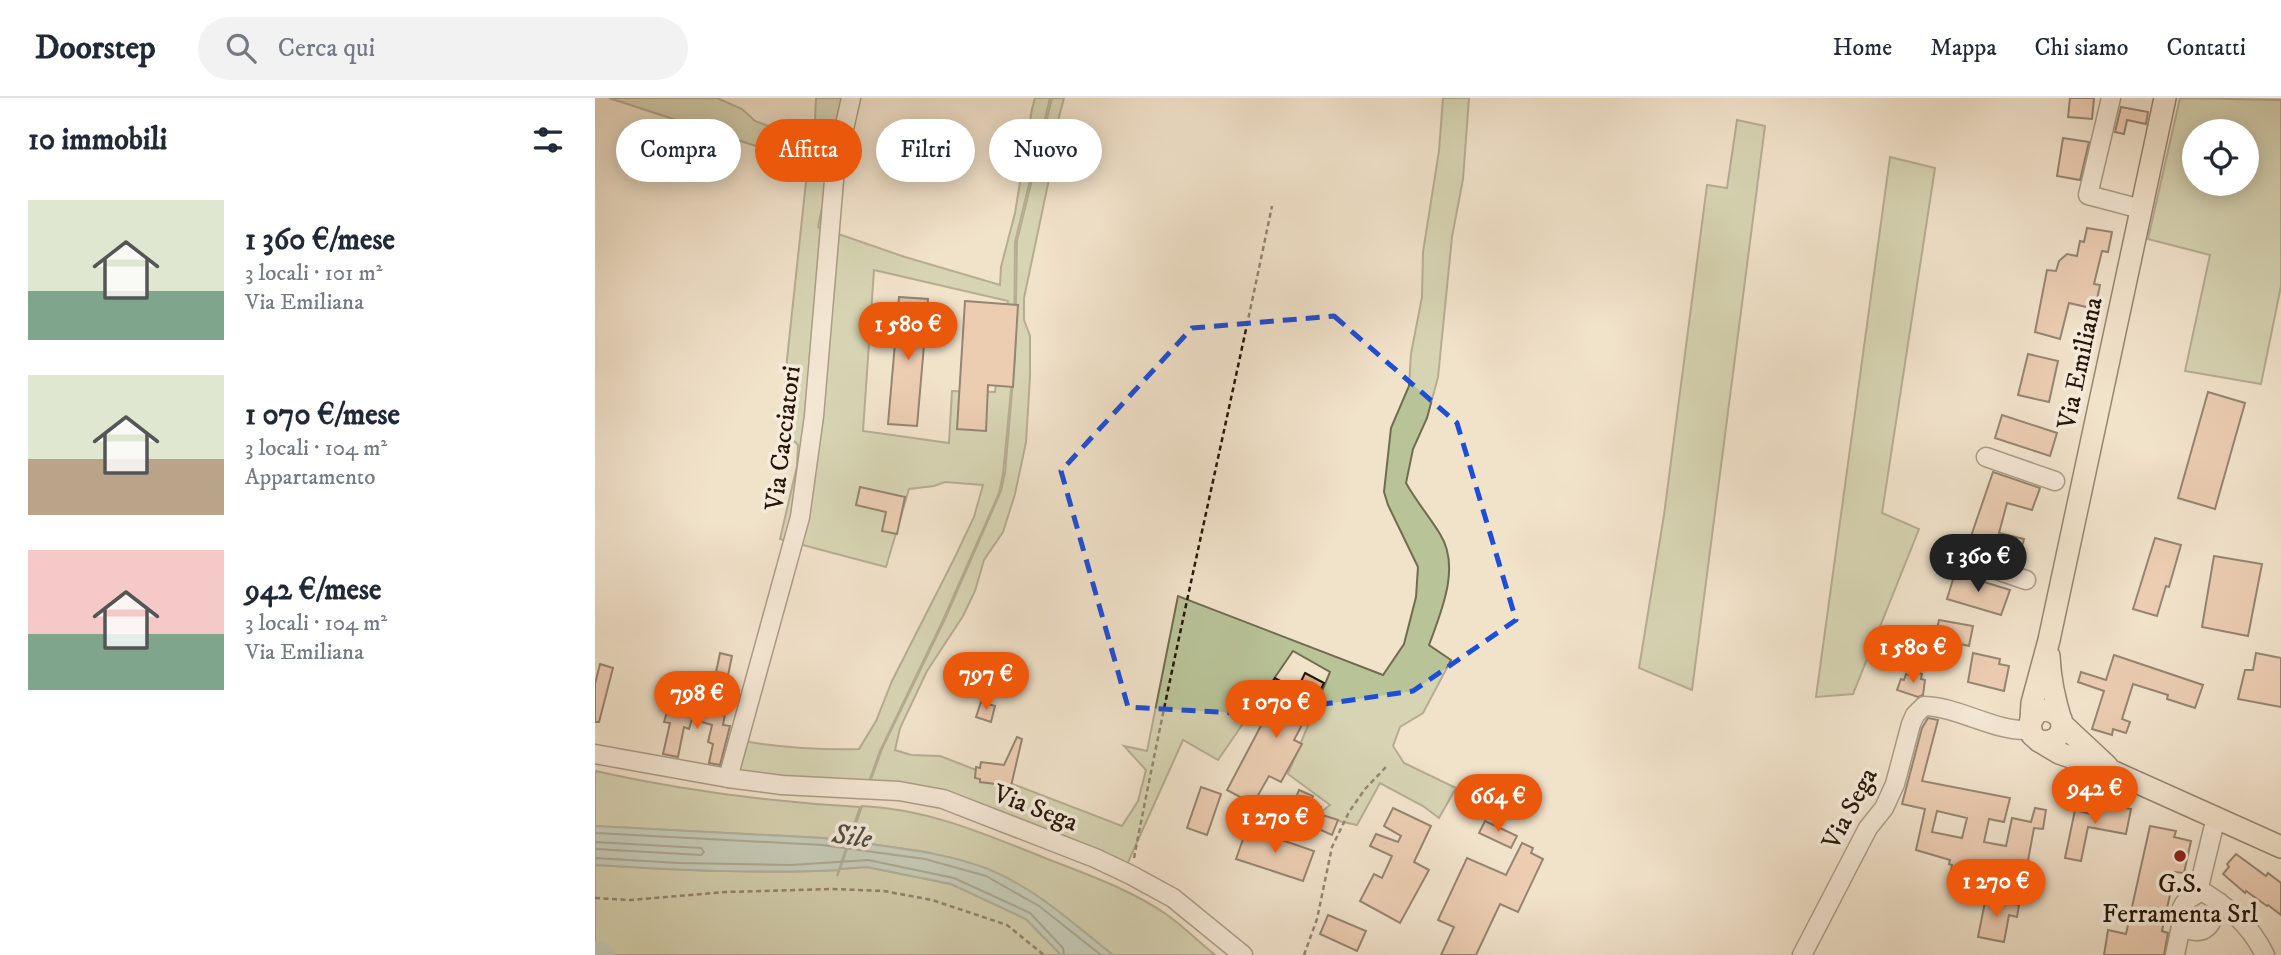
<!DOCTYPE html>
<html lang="it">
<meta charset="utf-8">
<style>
body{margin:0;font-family:"IM FELL DW Pica",serif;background:#f2f2f3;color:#1f2937;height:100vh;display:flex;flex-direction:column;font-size:26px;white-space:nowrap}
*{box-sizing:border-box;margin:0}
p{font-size:23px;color:#747a83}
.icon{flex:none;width:38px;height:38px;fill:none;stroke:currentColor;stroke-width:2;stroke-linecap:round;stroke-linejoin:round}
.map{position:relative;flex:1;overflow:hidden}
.sheet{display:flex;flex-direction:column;background:#fff;width:595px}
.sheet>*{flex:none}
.banner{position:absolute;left:21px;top:21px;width:665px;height:63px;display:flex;gap:14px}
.controls{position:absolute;left:1587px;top:21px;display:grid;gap:14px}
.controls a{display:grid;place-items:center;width:77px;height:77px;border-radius:50%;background:#fff;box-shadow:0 4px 18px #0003;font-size:35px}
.price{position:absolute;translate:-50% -60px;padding:0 16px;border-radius:24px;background:#ea580c;color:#fff;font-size:23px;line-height:46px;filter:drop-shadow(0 2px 4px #0008)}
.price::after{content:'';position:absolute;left:50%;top:42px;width:21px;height:16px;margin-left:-10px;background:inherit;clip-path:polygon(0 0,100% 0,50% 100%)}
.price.active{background:#222;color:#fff}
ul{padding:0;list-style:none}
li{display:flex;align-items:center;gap:21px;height:175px;padding:0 28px}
li span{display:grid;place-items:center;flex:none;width:196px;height:140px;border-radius:0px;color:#555}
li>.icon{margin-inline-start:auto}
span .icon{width:84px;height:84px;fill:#fffc;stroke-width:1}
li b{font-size:30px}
h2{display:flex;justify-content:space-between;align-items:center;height:84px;padding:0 28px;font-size:30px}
.pill{padding:0 24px;border-radius:32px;background:#fff;box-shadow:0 4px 18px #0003;font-size:24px;line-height:63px}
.pill.active{background:#ea580c;color:#fff}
header{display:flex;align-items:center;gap:42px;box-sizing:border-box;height:98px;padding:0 35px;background:#fff;border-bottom:2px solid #e0e1e3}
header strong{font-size:33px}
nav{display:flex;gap:38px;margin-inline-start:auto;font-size:24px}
.search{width:490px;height:63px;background:#f2f2f3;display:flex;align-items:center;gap:18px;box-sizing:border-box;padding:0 24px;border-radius:38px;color:#747a83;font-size:26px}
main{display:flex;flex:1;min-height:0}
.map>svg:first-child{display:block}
.green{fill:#b9c398;stroke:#706c50;stroke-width:2;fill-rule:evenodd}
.water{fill:#9bbeb2;stroke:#6c7b6e;stroke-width:2}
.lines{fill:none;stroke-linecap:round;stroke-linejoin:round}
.shore{stroke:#606a5c;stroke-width:2}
.river{stroke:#9bbeb2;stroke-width:24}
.building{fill:#e6b494;stroke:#261607;stroke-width:2;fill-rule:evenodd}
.minor-casing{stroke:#594938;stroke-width:21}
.major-casing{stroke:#261607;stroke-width:24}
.path{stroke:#261607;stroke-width:2.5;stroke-dasharray:5 3.5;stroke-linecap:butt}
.minor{stroke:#f6ecdd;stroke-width:18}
.major{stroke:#f1e2ca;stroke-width:21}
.marked{fill:none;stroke:#1d4ed8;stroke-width:5;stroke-dasharray:14 9;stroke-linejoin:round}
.poi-dot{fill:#8f2418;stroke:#f6ecdd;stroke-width:2.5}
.labels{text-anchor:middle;stroke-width:7;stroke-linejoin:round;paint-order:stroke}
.street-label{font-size:26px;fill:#261607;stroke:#f6ecdd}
.poi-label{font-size:26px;fill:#261607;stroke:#f6ecdd}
.water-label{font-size:28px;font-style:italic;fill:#4f5143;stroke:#f6ecdd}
</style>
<header>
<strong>Doorstep</strong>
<div class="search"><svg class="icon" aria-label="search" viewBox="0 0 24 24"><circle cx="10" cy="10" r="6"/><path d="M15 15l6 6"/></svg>Cerca qui</div>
<nav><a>Home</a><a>Mappa</a><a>Chi siamo</a><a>Contatti</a></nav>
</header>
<main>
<section class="sheet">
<h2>10 immobili<svg class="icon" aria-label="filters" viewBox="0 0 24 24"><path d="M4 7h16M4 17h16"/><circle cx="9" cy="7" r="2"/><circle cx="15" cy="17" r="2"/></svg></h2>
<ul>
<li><span style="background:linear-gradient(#dfe7d0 65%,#7fa58c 0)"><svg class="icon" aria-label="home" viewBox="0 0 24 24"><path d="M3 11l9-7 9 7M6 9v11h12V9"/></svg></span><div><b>1 360 €/mese</b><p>3 locali · 101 m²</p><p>Via Emiliana</p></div></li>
<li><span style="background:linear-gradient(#dfe7d0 60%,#b9a48a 0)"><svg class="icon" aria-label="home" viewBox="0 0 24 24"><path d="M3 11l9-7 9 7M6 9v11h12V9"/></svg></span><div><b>1 070 €/mese</b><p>3 locali · 104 m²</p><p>Appartamento</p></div></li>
<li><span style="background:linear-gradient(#f6c9c9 60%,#7fa58c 0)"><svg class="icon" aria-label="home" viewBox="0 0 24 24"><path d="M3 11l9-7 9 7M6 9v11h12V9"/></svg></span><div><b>942 €/mese</b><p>3 locali · 104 m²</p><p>Via Emiliana</p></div></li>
</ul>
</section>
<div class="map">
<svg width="1686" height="857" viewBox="0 0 1686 857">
<rect width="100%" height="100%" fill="#f1e2ca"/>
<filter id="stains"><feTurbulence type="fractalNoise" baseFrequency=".00286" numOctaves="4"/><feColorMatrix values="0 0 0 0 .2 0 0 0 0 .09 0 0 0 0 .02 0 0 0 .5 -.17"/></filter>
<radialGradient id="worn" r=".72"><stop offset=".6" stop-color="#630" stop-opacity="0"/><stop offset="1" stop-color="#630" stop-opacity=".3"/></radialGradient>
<g class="green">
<path d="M14,0H122L147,11L160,23L219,44L221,0H250L223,129L310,159L405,187L406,169L420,115L437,11L440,0H455L420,144L419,261L408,376L404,395L348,522L285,653L272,689L129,677L127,656L131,640C176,649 219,652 264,651L281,623L297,583L359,461L379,419L388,387L350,384L339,388L314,391L291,469L185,441L202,368L203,347L193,337L190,280L213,65ZM279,172L413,203L400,294L357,293L354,345L268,333Z"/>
<path d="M457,0H469L454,57L453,86L429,200V222L435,238V279L431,344L420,396L408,434L389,462L380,493L368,518L332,573L305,630L300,652L316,657L345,658L527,728L543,703L551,672L529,648L552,653L583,498L788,577L809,546L821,499L823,469L793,407L789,394L796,330L814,288L816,256L827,199L828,154L844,53L848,0H874L868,81L857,139L843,279L832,320L818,351L811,385C821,403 834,418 845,436C866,469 846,514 834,547L856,562L828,615L805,629L798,648L809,665L861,690L844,720L828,708L785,685L762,727L721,718L735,707L693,676L735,574L698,553L623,662L588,642L530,771L491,754L274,687L287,651L350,521L406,393L410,375L420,259L422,143Z"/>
<path d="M1585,0L1686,2V188L1666,286L1590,273L1615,157L1553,141ZM1600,33H1652V86H1600Z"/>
<path d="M1142,22L1170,28L1097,592L1044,570L1069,417L1112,87L1132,90Z"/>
<path d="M1295,59L1340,70L1287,415L1324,431L1258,596L1221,599Z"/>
<path d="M0,673C90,693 174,704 265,709L253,744L228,740L0,728Z"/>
<path d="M267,708C333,711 390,736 450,760C491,776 534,791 571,816C588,828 604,844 620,857H518L448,802L393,771L331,754L255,743Z"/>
<path d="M0,767C81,772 162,776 244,772L242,778L245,771L272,769L356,786L431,821L449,840L472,857H0Z"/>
</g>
<g class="water">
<path d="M0,728L228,740L253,744L244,772C162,776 81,772 0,767Z"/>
<path d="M255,743C300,750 350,754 393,771C440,790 479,826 518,857H466L431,821L356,786L272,769L245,771Z"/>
</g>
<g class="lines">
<g class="shore">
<path d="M0,735L227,747L330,761L391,778L444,808L506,857"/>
<path d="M0,744L106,750L109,754L106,757L0,751"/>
<path d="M0,760L84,765L196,767L273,762L359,780L435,815L468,850L469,857"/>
</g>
<path class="river" d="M0,855L8,857"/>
</g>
<g class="building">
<path d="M1475,0H1499L1497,21L1473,19Z"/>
<path d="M1526,9L1553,14L1551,26L1532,22L1529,36L1520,34Z"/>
<path d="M1468,40L1494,44L1485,82L1462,78Z"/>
<path d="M1492,130L1517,134L1513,154L1507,153L1499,186L1505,187L1500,211L1474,205L1465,241L1440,234L1452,172L1461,173L1464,163L1472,156L1482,158L1485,143L1489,144Z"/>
<path d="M304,199L333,201L322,328L293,326Z"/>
<path d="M370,203L423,207L418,289L393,287L391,333L362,331Z"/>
<path d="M1433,256L1463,263L1454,304L1423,297Z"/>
<path d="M1613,294L1650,305L1620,411L1583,400Z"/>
<path d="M1407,317L1462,335L1455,358L1400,340Z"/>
<path d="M1398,374L1445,390L1437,412L1412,405L1404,435L1429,441L1422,467L1372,450Z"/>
<path d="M265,389L310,399L302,436L287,433L291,414L261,407Z"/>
<path d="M1560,440L1586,447L1574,489L1571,488L1562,518L1538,511Z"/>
<path d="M1619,458L1667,466L1653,538L1607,529Z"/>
<path d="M1360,475L1415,492L1406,517L1352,501Z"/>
<path d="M1344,522L1378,528L1374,548L1340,540Z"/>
<path d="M125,555L137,558L132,582L120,579Z"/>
<path d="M1378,555L1405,561L1404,566L1414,568L1409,593L1373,584Z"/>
<path d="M1661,555L1686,560V609L1643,601L1650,572H1658Z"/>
<path d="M1519,557L1608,587L1600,610L1572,601L1573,597L1538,586L1527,621L1535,624L1531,635L1518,631L1517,637L1497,631L1509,593L1483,584L1486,574L1511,582Z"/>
<path d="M5,566L18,570L4,624H0V586Z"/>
<path d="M1317,573L1327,576L1326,581L1330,582L1328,597L1323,599L1302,592L1306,581L1309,582L1311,576L1316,578Z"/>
<path d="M710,575L729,585L699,642L707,646L686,684L674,678L658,706L632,692L669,622L683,628L695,606L673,594L680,580L702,592Z"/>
<path d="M386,604L400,608L396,624L381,619Z"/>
<path d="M97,607L130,616L128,627L135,628L125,667L114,665L118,646L113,644L117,627L97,621L94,631L89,629L83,659L68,656L75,625L69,624L73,611L94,618Z"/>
<path d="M1333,620L1343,622L1327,683L1415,700L1409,724L1394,721L1389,744L1411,748L1417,720L1436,724L1440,710L1451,712L1448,731L1439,730L1429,784L1390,777L1391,773L1369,769L1366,787L1354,784L1357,767L1354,766L1355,762L1321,752L1330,711L1307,706L1327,630ZM1342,713L1372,720L1367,740L1337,734Z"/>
<path d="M422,639L427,641L416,688L385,684V681L380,680L381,669L385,670L386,664L409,667Z"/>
<path d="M606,689L626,696L612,737L592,730Z"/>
<path d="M704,692L718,698L715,705L726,709L724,716L743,722L737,737L694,718Z"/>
<path d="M1501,705L1536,711L1531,736L1493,729L1486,763L1470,760L1480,712L1499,717Z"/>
<path d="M798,710L836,728L819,764L834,772L805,825L765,803L779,776L787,780L797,758L775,748L781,736L803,744L806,738L789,728Z"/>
<path d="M890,723L922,738L916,750L884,735Z"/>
<path d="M1555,728L1581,733L1579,739L1596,743L1589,775L1580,774L1567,833L1573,835L1569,857H1509L1513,832L1531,836Z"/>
<path d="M652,730L719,753L708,783L641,761Z"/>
<path d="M927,745L938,750L936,755L948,761L923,814L905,806L881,857H846L859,829L843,822L872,760L911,777Z"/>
<path d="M1641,756L1671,778L1673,775L1686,785V817L1673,807L1672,808L1651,793L1650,795L1628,776L1634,769L1632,766Z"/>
<path d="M1391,799L1424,807L1422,819L1414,817L1409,844L1383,839Z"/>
<path d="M733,817L771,833L762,853L725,836Z"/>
</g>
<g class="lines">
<defs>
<g id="minor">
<path d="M1516,0L1493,97L1546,111"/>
<path d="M1391,359L1460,383"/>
<path d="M1361,458L1431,482"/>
<path d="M0,656L133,680L187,687L304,693L348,701L500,760L536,777L578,800L648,857"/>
<path d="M133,680L205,419L219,318L240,71L256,0"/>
<path d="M1621,719L1604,789L1607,793C1636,812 1654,825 1670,857"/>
<path d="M1607,793C1589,803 1583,807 1586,828C1612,842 1617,825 1624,804"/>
<path d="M1207,857L1273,730L1289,710L1300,686L1316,626L1320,617L1329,608C1365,609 1399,634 1435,632"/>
<path d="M1580,857L1586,828"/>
</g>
<g id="major">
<path d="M1454,558C1455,582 1460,604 1467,626C1467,640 1457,645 1444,643L1437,637L1435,625L1442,614C1452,610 1460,613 1466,621"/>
<path d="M1436,621L1437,605L1454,542L1570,0"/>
<path d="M1467,626L1512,668"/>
<path d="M1444,643L1464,655L1519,674L1686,749"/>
</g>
</defs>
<use href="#minor" class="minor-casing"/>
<use href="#major" class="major-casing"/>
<g class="path">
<path d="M539,760C581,542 632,326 677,108"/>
<path d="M0,800L35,802L131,794L238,791L289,793L337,802L412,827L449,857"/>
<path d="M709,857L722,821L737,749L754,714L770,691L791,669"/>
</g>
<use href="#minor" class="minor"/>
<use href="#major" class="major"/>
</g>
<path d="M0 0H1686V857H0ZM739,218L862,325L921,522L818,593L661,616L533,609L466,373L597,230Z" fill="#f1e2ca" fill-opacity=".55" fill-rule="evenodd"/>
<path class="marked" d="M739,218L862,325L921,522L818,593L661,616L533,609L466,373L597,230Z"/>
<circle class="poi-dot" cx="1585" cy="758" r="7"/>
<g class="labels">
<g class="street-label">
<text transform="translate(1484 265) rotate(-78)" y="9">Via Emiliana</text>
<text transform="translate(187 340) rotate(-83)" y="9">Via Cacciatori</text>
<text transform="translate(441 709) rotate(21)" y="9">Via Sega</text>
<text transform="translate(1254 710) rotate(-62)" y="9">Via Sega</text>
</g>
<g class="poi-label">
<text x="1585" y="794">G.S.<tspan x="1585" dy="30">Ferramenta Srl</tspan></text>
</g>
<g class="water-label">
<text transform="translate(257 737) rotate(7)" y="10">Sile</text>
</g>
</g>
<rect width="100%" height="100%" filter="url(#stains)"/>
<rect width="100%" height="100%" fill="url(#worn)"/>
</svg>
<div class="controls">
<a><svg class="icon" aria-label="locate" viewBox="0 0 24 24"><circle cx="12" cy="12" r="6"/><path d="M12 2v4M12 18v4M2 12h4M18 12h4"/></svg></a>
</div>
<b class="price" style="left:313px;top:264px">1 580 €</b>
<b class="price active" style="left:1383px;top:496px">1 360 €</b>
<b class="price" style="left:1318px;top:587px">1 580 €</b>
<b class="price" style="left:391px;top:614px">797 €</b>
<b class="price" style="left:102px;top:633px">798 €</b>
<b class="price" style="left:681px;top:642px">1 070 €</b>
<b class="price" style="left:1500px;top:728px">942 €</b>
<b class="price" style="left:903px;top:736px">664 €</b>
<b class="price" style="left:680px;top:757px">1 270 €</b>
<b class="price" style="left:1401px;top:821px">1 270 €</b>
<div class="banner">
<a class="pill">Compra</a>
<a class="pill active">Affitta</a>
<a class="pill">Filtri</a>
<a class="pill">Nuovo</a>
</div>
</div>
</main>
